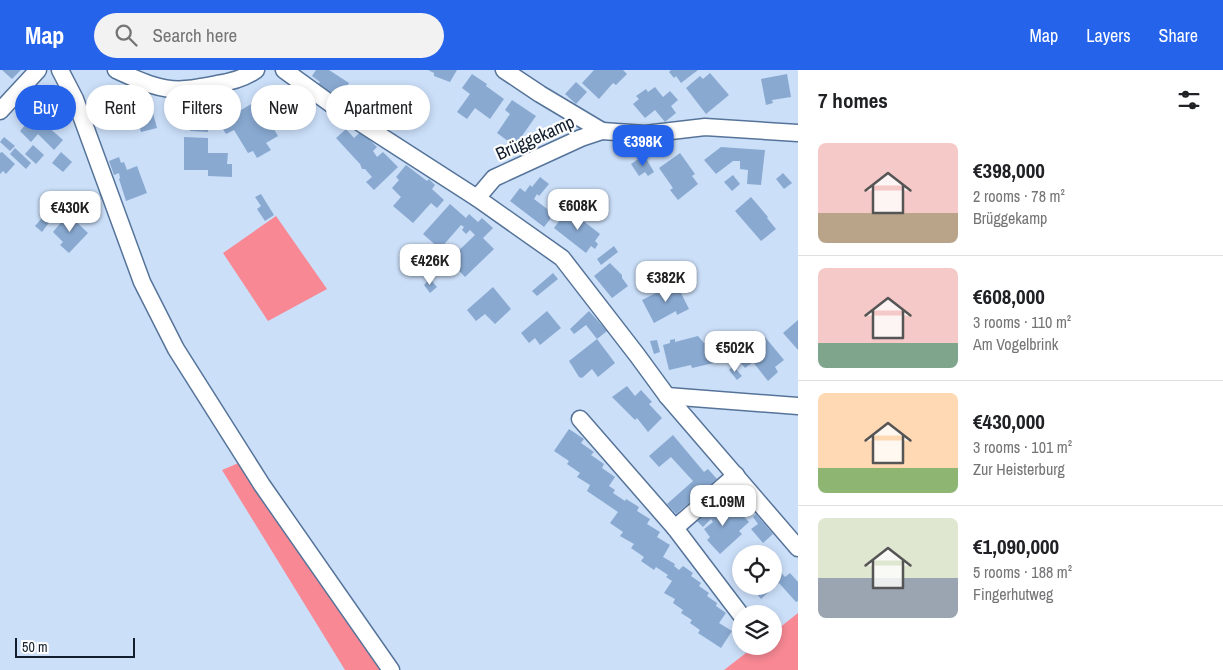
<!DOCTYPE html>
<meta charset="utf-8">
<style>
body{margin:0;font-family:"Archivo Narrow",sans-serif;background:#f2f2f2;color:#202124;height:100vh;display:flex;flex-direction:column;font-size:19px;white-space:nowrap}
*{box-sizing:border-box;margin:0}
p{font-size:16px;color:#757577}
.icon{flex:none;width:28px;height:28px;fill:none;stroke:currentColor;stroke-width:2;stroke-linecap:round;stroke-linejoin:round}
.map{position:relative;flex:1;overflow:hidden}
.side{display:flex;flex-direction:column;background:#fff;width:425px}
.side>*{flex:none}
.banner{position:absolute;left:15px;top:15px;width:475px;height:45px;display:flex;gap:10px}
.buttons{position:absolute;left:732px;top:475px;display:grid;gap:10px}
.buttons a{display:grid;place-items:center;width:50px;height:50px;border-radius:50%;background:#fff;box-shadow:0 2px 8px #0003;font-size:25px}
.scale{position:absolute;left:15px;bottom:12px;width:120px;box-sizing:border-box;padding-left:5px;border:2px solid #121e2d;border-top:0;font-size:14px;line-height:18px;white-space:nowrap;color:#121e2d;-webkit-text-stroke:4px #fefefe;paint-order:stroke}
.price{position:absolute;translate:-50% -42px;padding:0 11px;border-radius:10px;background:#fff;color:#222;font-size:16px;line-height:32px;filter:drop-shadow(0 1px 2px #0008)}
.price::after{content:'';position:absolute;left:50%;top:30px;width:15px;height:11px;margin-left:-8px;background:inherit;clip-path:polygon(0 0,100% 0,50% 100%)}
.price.selected{background:#2563eb;color:#fff}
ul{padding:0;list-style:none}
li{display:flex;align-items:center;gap:15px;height:125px;padding:0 20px}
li+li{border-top:1px solid #e0e0e0}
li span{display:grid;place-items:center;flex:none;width:140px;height:100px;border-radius:8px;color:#555}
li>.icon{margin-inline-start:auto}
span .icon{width:60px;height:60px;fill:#fffc;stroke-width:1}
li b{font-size:21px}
h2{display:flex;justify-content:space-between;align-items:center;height:60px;padding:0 20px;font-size:21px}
.chip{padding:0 18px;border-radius:22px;background:#fff;box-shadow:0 2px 8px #0003;font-size:18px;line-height:45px}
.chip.selected{background:#2563eb;color:#fff}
header{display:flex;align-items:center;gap:30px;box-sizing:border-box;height:70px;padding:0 25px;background:#2563eb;color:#fff}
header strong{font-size:24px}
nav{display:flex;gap:28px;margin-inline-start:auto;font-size:18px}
.search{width:350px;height:45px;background:#f2f2f2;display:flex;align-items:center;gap:12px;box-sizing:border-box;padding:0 18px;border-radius:28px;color:#757577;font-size:19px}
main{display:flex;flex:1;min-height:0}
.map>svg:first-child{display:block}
.green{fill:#f78894}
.building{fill:#89a9d1}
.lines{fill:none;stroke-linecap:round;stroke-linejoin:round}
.minor-casing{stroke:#567499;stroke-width:19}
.minor{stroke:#fff;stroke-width:16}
.labels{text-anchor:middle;stroke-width:4.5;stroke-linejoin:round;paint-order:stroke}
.street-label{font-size:18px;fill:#121e2d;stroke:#fefefe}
</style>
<header>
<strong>Map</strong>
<div class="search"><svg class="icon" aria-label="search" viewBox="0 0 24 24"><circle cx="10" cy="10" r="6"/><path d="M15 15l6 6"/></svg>Search here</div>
<nav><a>Map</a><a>Layers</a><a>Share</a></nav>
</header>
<main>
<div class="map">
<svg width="798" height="600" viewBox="0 0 798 600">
<rect width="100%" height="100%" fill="#cbdff9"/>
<g class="green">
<path d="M276,146L327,219L268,251L223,183Z"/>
<path d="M241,392L380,600H345L222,400Z"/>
<path d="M798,543V600H724L755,576H774V562Z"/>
</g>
<g class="building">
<path d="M2,0H21L12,9Z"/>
<path d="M316,0H329L349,13L338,31L316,17L320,12L312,6Z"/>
<path d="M428,0H457L450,12L434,6V3Z"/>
<path d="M594,0H623L627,4L616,15L613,13L599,29L582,13Z"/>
<path d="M671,0H698L681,13L676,6L674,8L669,2Z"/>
<path d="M710,3L729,25L706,44L686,18L700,6L703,9Z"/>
<path d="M472,4L487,14L486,16L504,29L490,49L475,38L467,49L457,42L470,24L462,18Z"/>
<path d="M787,4L791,27L772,30L773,33L766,35L761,9Z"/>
<path d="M576,12L587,22L576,34L565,24Z"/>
<path d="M106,17L108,23L116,20L124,43L99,52L91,29L98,26L96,21Z"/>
<path d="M655,17L663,27L670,21L678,30L671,36L676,43L665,52L655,40L645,48L633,34L639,29L636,26L646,19L648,22Z"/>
<path d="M272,22L280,35L264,43L278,66L266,73L271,80L257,88L253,81L248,83L234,60L226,64L219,53Z"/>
<path d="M37,25L44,32L48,27L54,33L49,38L56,44L46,55L63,70L54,80L38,64L31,72L20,61L26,54L17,46Z"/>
<path d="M512,30L536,46L515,76L497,63L510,44L505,40Z"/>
<path d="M153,43L157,58L141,62L137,47Z"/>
<path d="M190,46L208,47V62L190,61Z"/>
<path d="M346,59L354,68L360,62L365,67L366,66L377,77L373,81L377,87L383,82L398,97L374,120L366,112L372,107L365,99H362L360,94L336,68Z"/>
<path d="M4,67L15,76L10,81L0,72Z"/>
<path d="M184,67L208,68V83H228L227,94H232V107L208,106V100H184Z"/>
<path d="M33,75L44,85L36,94L25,84Z"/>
<path d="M721,77L765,80L761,115L747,114L748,100L740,99V91H733L716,104L704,90Z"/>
<path d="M15,78L31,93L26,99L10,84Z"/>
<path d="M2,82L15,94L6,104L3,101L0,104V83Z"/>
<path d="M61,82L72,92L63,102L52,93Z"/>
<path d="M680,83L695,104L692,106L698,114L678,130L670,120L673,118L659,98Z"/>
<path d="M644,85L654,102L648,106L645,102L639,106L631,94Z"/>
<path d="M119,87L121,93L124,92L127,100L137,96L147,123L126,131L119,109L120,108L119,103L114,105L109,91Z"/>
<path d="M406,95L427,111L429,109L435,115L432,119L444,130L437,138L431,133L413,153L393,136L401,127L392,118L399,110L396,107Z"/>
<path d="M783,103L792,113L784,119L776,109Z"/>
<path d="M733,105L740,114L732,121L724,112Z"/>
<path d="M540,107L549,114L539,126L537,124L534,129L554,144L544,157L510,131L520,118L525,122L530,115L532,117Z"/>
<path d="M261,124L274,145L265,151L257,139L261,136L255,127Z"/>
<path d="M751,127L768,147L767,148L776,159L761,171L735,141Z"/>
<path d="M450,134L466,148L469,144L478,152L482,148L493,158L483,168L494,179L465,207L449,190L475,165L470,160L466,164L462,160L464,157L461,155L440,179L423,164Z"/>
<path d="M568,139L600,164L595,171L598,174L595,179L591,176L586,183L554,158Z"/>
<path d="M48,141L54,146L42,162L35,156Z"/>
<path d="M68,144L88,163L69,183L60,175L63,172L53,162Z"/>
<path d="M614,176L618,182L601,195L597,189Z"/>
<path d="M610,193L622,205V208L628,216L612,228L594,206Z"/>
<path d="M685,200L689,205L681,212L676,207Z"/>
<path d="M553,203L558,209L537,226L532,221Z"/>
<path d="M430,209L437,217L430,223L424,215Z"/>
<path d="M676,213L689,239L677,245L676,241L654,253L642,230Z"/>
<path d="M493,217L511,239L495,254L485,244L476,251L467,240Z"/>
<path d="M547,241L561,258L540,275L535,268L529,273L521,263Z"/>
<path d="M589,241L607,261L597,269L586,255L574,264L570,259Z"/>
<path d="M798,250V280L783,263Z"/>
<path d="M698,266L704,273L706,271L709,274L706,277L718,292L692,298L691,295L669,300L663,275L670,273V270L675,269V272Z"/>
<path d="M765,267L784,290L775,297L778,302L768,311L753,292L745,298L734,285L753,269L756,274Z"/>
<path d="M597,269L615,293L598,307L592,299L582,308L579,307L569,291Z"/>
<path d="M657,270L660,282L654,284L650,271Z"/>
<path d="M733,296L742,306L737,310L729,300Z"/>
<path d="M627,316L635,326L641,320L652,332L649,334L662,348L648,362L637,348L635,350L612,327Z"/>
<path d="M569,359L584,369L581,373L594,382L591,385L604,394L602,398L615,407L609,416L615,420L613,423L625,431L626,429L639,437L637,441L650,449L647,454L660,462L657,467L670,475L663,487L675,494L674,496L679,500L683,496L693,503L691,506L701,513L699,516L709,523L707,526L717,533L716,536L726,543L719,553L732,561L721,578L698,563L700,560L690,553L692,550L681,543L683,540L673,533L675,529L664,523L672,511L666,507L668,505L656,497L654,500L641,491L644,487L631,478L634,474L620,466L623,462L610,453L618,442L587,421L590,415L577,407L580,403L567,394L569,391L554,381Z"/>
<path d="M673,365L704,402L708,399L717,409L676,444L667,434L693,411L671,387L659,397L649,386Z"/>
<path d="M732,434L749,452L739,461L742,464L720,484L707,470L710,467L704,459L713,452L711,449L703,457L696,450L711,437L719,446Z"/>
<path d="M756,444L773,464L763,473L751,459L758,454L753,447Z"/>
<path d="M774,494L785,507L790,503L798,512V531L796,532L779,513L761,529L750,516H774Z"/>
</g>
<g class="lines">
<defs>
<g id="minor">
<path d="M60,0L75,29L142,212L176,279L262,415L391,600"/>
<path d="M116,0C138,10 162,22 186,19C196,18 207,16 217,14C230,12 245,8 256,0"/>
<path d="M284,0L331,34L477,128L562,188L637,285L667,326L798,478"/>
<path d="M504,0L540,24L602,61"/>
<path d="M0,41L38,0"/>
<path d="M477,128L494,108L581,68L602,61L645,64L705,57L798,63"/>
<path d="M667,326L798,336"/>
<path d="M580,349L675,458"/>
<path d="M736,405L675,458L741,545"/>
</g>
</defs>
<use href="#minor" class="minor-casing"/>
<use href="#minor" class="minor"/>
</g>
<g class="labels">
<g class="street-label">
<text transform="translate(535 68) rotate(-24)" y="6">Brüggekamp</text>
</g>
</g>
</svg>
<div class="buttons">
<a><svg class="icon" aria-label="locate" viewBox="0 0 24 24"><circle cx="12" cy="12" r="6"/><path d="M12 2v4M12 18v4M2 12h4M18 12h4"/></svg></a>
<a><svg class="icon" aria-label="layers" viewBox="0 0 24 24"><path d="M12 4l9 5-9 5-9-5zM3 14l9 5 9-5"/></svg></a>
</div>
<div class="scale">50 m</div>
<b class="price selected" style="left:643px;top:97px">€398K</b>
<b class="price" style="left:578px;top:161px">€608K</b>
<b class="price" style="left:70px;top:163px">€430K</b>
<b class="price" style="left:430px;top:216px">€426K</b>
<b class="price" style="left:666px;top:233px">€382K</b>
<b class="price" style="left:735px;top:303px">€502K</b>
<b class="price" style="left:723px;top:457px">€1.09M</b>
<div class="banner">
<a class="chip selected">Buy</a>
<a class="chip">Rent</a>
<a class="chip">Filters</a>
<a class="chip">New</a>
<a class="chip">Apartment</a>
</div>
</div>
<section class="side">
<h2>7 homes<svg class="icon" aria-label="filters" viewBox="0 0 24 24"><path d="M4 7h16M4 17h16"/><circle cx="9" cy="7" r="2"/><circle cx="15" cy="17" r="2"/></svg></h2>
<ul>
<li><span style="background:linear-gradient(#f6c9c9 70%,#b9a48a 0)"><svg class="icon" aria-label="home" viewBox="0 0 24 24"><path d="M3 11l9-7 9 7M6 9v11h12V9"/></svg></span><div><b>€398,000</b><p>2 rooms · 78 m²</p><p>Brüggekamp</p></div></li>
<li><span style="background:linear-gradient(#f6c9c9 75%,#7fa58c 0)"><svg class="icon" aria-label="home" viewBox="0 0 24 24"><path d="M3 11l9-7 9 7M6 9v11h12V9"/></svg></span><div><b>€608,000</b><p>3 rooms · 110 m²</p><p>Am Vogelbrink</p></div></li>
<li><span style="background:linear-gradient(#ffd9b3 75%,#8fb573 0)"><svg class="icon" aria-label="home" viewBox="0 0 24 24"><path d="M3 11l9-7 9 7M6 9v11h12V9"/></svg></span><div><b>€430,000</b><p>3 rooms · 101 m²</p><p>Zur Heisterburg</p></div></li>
<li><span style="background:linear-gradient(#dfe7d0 60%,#9aa5b1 0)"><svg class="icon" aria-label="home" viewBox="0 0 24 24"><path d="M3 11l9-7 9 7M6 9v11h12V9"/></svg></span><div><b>€1,090,000</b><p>5 rooms · 188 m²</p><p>Fingerhutweg</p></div></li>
</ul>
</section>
</main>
